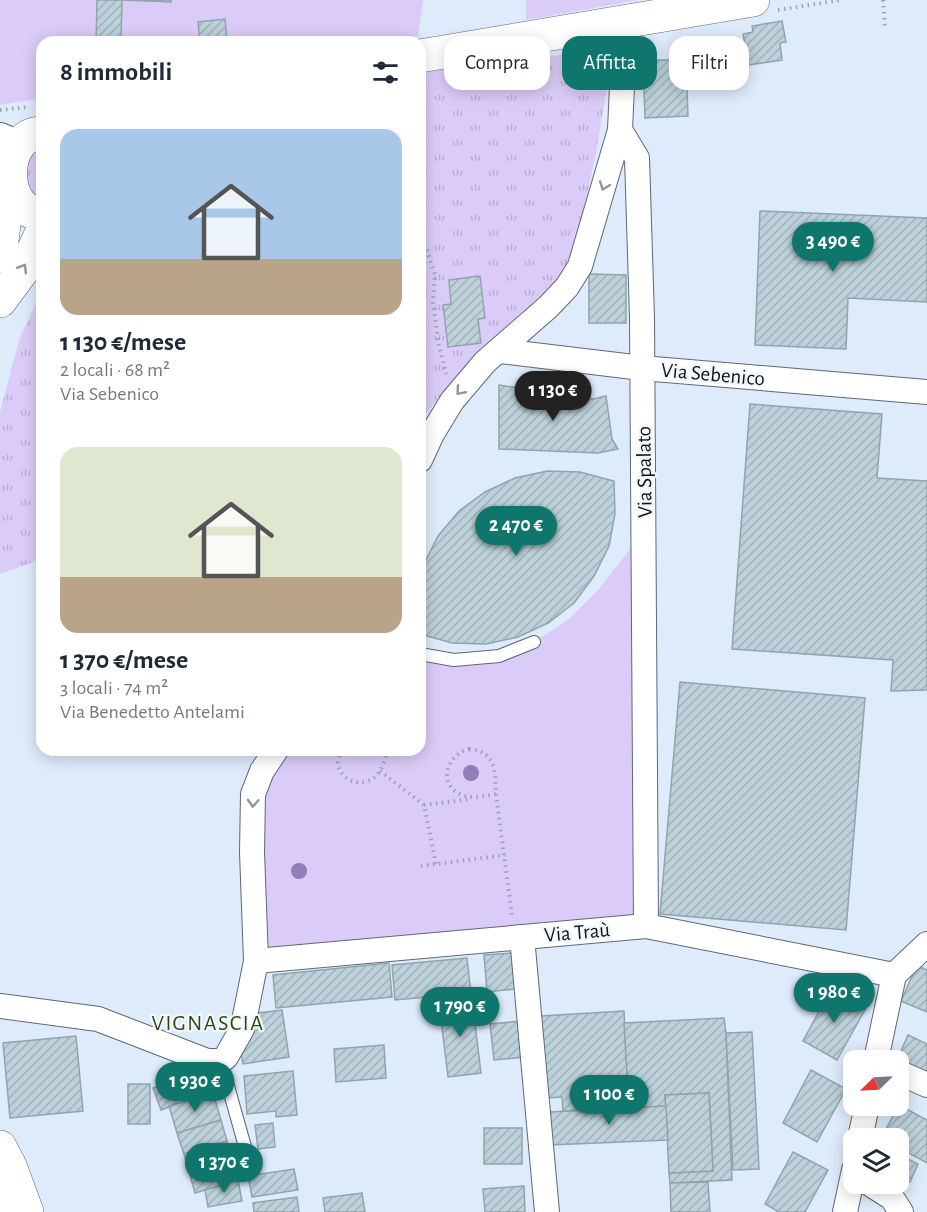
<!DOCTYPE html>
<html lang="it">
<meta charset="utf-8">
<style>
body{margin:0;font-family:"Alegreya Sans",sans-serif;background:#f6f6f7;color:#1f2937;height:100vh;display:flex;flex-direction:column;font-size:22px;white-space:nowrap}
*{box-sizing:border-box;margin:0}
p{font-size:20px;color:#747a83}
.icon{flex:none;width:33px;height:33px;fill:none;stroke:currentColor;stroke-width:2;stroke-linecap:round;stroke-linejoin:round}
.map{position:relative;flex:1;overflow:hidden}
.details{position:absolute;left:36px;top:36px;width:390px;height:720px;display:flex;flex-direction:column;background:#fff;border-radius:18px;box-shadow:0 3px 15px #0003}
.details>*{flex:none}
.guide{position:absolute;left:444px;top:36px;width:393px;height:54px;display:flex;gap:12px}
.needle{width:39px;rotate:246deg}
.controls{position:absolute;left:843px;top:1050px;display:grid;gap:12px}
.controls a{display:grid;place-items:center;width:66px;height:66px;border-radius:12px;background:#fff;box-shadow:0 3px 15px #0003;font-size:30px}
.price{position:absolute;translate:-50% -51px;padding:0 14px;border-radius:21px;background:#0f766e;color:#fff;font-size:20px;line-height:39px;filter:drop-shadow(0 2px 3px #0008)}
.price::after{content:'';position:absolute;left:50%;top:36px;width:18px;height:14px;margin-left:-9px;background:inherit;clip-path:polygon(0 0,100% 0,50% 100%)}
.price.on{background:#222;color:#fff}
ul{padding:0;list-style:none}
li{display:grid;align-content:center;gap:12px;height:318px;padding:0 24px}
li span{display:grid;place-items:center;height:186px;border-radius:18px;color:#555}
li>.icon{margin-inline-start:auto}
span .icon{width:108px;height:108px;fill:#fffc;stroke-width:1}
li b{font-size:26px}
h2{display:flex;justify-content:space-between;align-items:center;height:72px;padding:0 24px;font-size:26px}
.tag{padding:0 21px;border-radius:18px;background:#fff;box-shadow:0 3px 15px #0003;font-size:21px;line-height:54px}
.tag.on{background:#0f766e;color:#fff}
.map>svg:first-child{display:block}
.grass{fill:url(#grass-tufts)}
.park{fill:#dbcbf8}
.building{fill:url(#building-hatch);stroke:#91a4ad;stroke-width:1.5}
.lines{fill:none;stroke-linecap:round;stroke-linejoin:round}
.service-casing{stroke:#5d6976;stroke-width:14}
.minor-casing{stroke:#5d6976;stroke-width:26}
.tertiary-casing{stroke:#5d6976;stroke-width:32}
.secondary-casing{stroke:#5d6976;stroke-width:34}
.trunk-casing{stroke:#5d6976;stroke-width:34}
.path{stroke:#99a4b0;stroke-width:4;stroke-dasharray:1.5 4.5;stroke-linecap:butt}
.service{stroke:#fff;stroke-width:12}
.minor{stroke:#fff;stroke-width:24}
.tertiary{stroke:#fff;stroke-width:30}
.secondary{stroke:#fff;stroke-width:33}
.trunk{stroke:#fff;stroke-width:33}
.tree{fill:#8f7fb7}
.oneway{stroke:#939598}
.labels{text-anchor:middle;stroke-width:4.5;stroke-linejoin:round;paint-order:stroke}
.street-label{font-size:21px;fill:#0f1419;stroke:#f1f7fd}
.neighbourhood-label{font-size:22px;letter-spacing:1.5px;fill:#36450e;stroke:#f1f7fd}
</style>
<div class="map">
<svg width="927" height="1212" viewBox="0 0 927 1212">
<defs>
<pattern id="grass-tufts" width="24" height="20" patternUnits="userSpaceOnUse" patternTransform="scale(1.5)"><rect width="24" height="20" fill="#dbcbf8"/><path d="M3 7l-1-3M5 7V3M7 7l1-3M15 17l-1-3M17 17v-4M19 17l1-3" fill="none" stroke="#bbadd4"/></pattern>
<pattern id="building-hatch" width="6" height="6" patternUnits="userSpaceOnUse" patternTransform="scale(1.5)"><rect width="6" height="6" fill="#bcd1d9"/><path d="M-1 1l2-2M0 6l6-6M5 7l2-2" fill="none" stroke="#a0b3ba"/></pattern>
</defs>
<rect width="100%" height="100%" fill="#ddebfa"/>
<g class="grass">
<path d="M607,49L612,57L596,153L573,260L559,283L493,346L462,369L420,421V73Z"/>
<path d="M42,145V202L32,200L15,161Z"/>
<path d="M42,291V559L0,574V412L20,337Z"/>
</g>
<g class="park">
<path d="M0,0H423L418,36L386,42H42V98L0,105Z"/>
<path d="M526,0H639L526,20Z"/>
<path d="M645,530L646,926L256,961L262,771L276,750H420V654L454,660L534,642L569,619L599,589Z"/>
</g>
<g class="building">
<path d="M97,0H122L121,42H96Z"/>
<path d="M122,0H171V2Z"/>
<path d="M225,19L227,41L200,42L198,22Z"/>
<path d="M782,21L786,42L780,43L782,60L749,65L743,34L753,32L752,26Z"/>
<path d="M686,59L688,116L645,118L643,61Z"/>
<path d="M760,211L927,218V302L848,298L846,349L755,345Z"/>
<path d="M589,274L626,275V323H589Z"/>
<path d="M480,276L485,318L478,319L481,343L448,347L443,305L451,304L449,280Z"/>
<path d="M499,385L593,399L606,396L612,439L618,449L598,453L499,449Z"/>
<path d="M750,404L882,414L877,478L927,481V690L891,691L893,660L732,649Z"/>
<path d="M547,471L580,472L614,481L615,514L609,546L594,576L574,603L548,623L518,637L486,644L452,643L420,634V578L423,566L438,536L459,511L485,492L515,478Z"/>
<path d="M680,682L865,698L846,930L660,914Z"/>
<path d="M513,953L516,989L487,992L484,955Z"/>
<path d="M467,958L471,993L395,1000L392,965Z"/>
<path d="M389,963L392,997L276,1008L273,975Z"/>
<path d="M917,965L927,970V1012L901,1001Z"/>
<path d="M831,989L866,1008L837,1060L803,1041Z"/>
<path d="M472,999L481,1073L448,1077L439,1003Z"/>
<path d="M282,1010L289,1057L243,1064L239,1041L247,1023L259,1021L258,1013Z"/>
<path d="M624,1011L629,1108L563,1111L562,1097L545,1098L541,1016Z"/>
<path d="M724,1018L726,1033L732,1180L670,1183L669,1173L713,1171L709,1093L665,1095L666,1106L629,1108L624,1023Z"/>
<path d="M522,1021L526,1057L494,1060L490,1024Z"/>
<path d="M752,1032L759,1169L733,1170L726,1033Z"/>
<path d="M908,1035L927,1044V1078L897,1060Z"/>
<path d="M76,1036L83,1111L10,1118L3,1043Z"/>
<path d="M384,1045L386,1078L336,1082L334,1049Z"/>
<path d="M193,1060L204,1096L183,1102L172,1066Z"/>
<path d="M811,1070L846,1089L817,1142L783,1123Z"/>
<path d="M293,1071L297,1115L276,1117V1111L247,1114L244,1076Z"/>
<path d="M175,1080L183,1102L161,1110L153,1088Z"/>
<rect x="128" y="1084" width="22" height="40"/>
<path d="M213,1093L221,1120L177,1133L169,1106Z"/>
<path d="M709,1093L713,1171L669,1173L665,1095Z"/>
<path d="M899,1105L927,1120V1163L898,1147V1138H881Z"/>
<path d="M666,1106L668,1140L550,1145L549,1112Z"/>
<path d="M221,1120L227,1141L184,1154L177,1133Z"/>
<path d="M273,1123L275,1147L258,1149L255,1125Z"/>
<rect x="484" y="1128" width="38" height="36"/>
<path d="M227,1141L238,1180L195,1193L184,1154Z"/>
<path d="M793,1152L828,1170L805,1212H779L765,1204Z"/>
<path d="M898,1154L918,1164L910,1182L898,1176Z"/>
<path d="M294,1169L298,1190L252,1197L248,1176Z"/>
<path d="M238,1180L242,1201L208,1207L205,1190Z"/>
<path d="M708,1182L710,1212H671L670,1183Z"/>
<path d="M524,1186L525,1212H485L483,1189Z"/>
<path d="M362,1193L365,1212H325L323,1198Z"/>
<path d="M297,1197L299,1212H254L253,1203Z"/>
</g>
<g class="lines">
<defs>
<g id="service">
<path d="M420,654L454,660L499,656L534,642"/>
<path d="M221,1061L249,1161"/>
</g>
<g id="minor">
<path d="M625,21L620,130L637,158L642,318L646,926"/>
<path d="M500,351L642,368L927,392"/>
<path d="M420,460L432,434L452,401L485,362L548,307L567,287L580,266L620,130"/>
<path d="M522,937L547,1212"/>
<path d="M256,961L646,926L894,975"/>
<path d="M0,1006L98,1019L207,1061H221L226,1057L242,1029L246,1011L256,961L252,852L253,794L262,771L276,750"/>
<path d="M876,1060L894,975L927,944"/>
<path d="M898,1072L927,1085"/>
<path d="M860,1138L867,1106"/>
<path d="M870,1184L892,1198L901,1212"/>
<path d="M845,1212L854,1170"/>
</g>
<path id="tertiary" d="M0,138L14,144"/>
<g id="secondary">
<path d="M420,56L753,0"/>
<path d="M42,133C0,134 0,213 42,214"/>
<path d="M0,256L5,216V192"/>
<path d="M0,301L26,266L42,232"/>
<path d="M0,1147L10,1166L27,1212"/>
</g>
<path id="trunk" d="M1,1196L3,1212"/>
</defs>
<use href="#service" class="service-casing"/>
<use href="#minor" class="minor-casing"/>
<use href="#tertiary" class="tertiary-casing"/>
<use href="#secondary" class="secondary-casing"/>
<use href="#trunk" class="trunk-casing"/>
<g class="path">
<path d="M883,0L885,28"/>
<path d="M778,10L841,0"/>
<path d="M0,110L29,107"/>
<path d="M420,240L426,247L435,275L433,303L439,346L446,374"/>
<path d="M469,749C497,752 495,772 496,794C486,796 472,799 462,795C437,785 446,755 469,749Z"/>
<path d="M341,750C340,754 337,760 338,764C341,782 363,788 376,776C382,770 385,758 389,750"/>
<path d="M380,771L424,805L436,864"/>
<path d="M496,794L512,916"/>
<path d="M424,805L471,799"/>
<path d="M421,866L505,855"/>
</g>
<use href="#service" class="service"/>
<use href="#minor" class="minor"/>
<use href="#tertiary" class="tertiary"/>
<use href="#secondary" class="secondary"/>
<use href="#trunk" class="trunk"/>
</g>
<g class="tree">
<circle cx="471" cy="773" r="8"/>
<circle cx="299" cy="871" r="8"/>
</g>
<defs><path id="oneway-chevron" d="M-2-3.5L2.5 0L-2 3.5" fill="none" stroke-width="1.6" stroke-linecap="round" stroke-linejoin="round" transform="scale(1.5)"/></defs>
<g class="oneway">
<use href="#oneway-chevron" transform="translate(604 186) rotate(110)"/>
<use href="#oneway-chevron" transform="translate(23 268) rotate(-58)"/>
<use href="#oneway-chevron" transform="translate(460 391) rotate(131)"/>
<use href="#oneway-chevron" transform="translate(253 803) rotate(93)"/>
</g>
<g class="labels">
<g class="street-label">
<text transform="translate(713 374) rotate(5)" y="7">Via Sebenico</text>
<text transform="translate(644 472) rotate(-91)" y="7">Via Spalato</text>
<text transform="translate(577 932) rotate(-5)" y="7">Via Traù</text>
</g>
<g class="neighbourhood-label">
<text x="208" y="1030">VIGNASCIA</text>
</g>
</g>
</svg>
<div class="controls">
<a><svg class="needle" viewBox="-14 -14 28 28"><path d="M0-13l5 13h-10z" fill="#e53935"/><path d="M0 13l5-13h-10z" fill="#747a83"/></svg></a>
<a><svg class="icon" aria-label="layers" viewBox="0 0 24 24"><path d="M12 4l9 5-9 5-9-5zM3 14l9 5 9-5"/></svg></a>
</div>
<b class="price" style="left:833px;top:273px">3 490 €</b>
<b class="price on" style="left:553px;top:422px">1 130 €</b>
<b class="price" style="left:516px;top:557px">2 470 €</b>
<b class="price" style="left:834px;top:1024px">1 980 €</b>
<b class="price" style="left:460px;top:1038px">1 790 €</b>
<b class="price" style="left:195px;top:1113px">1 930 €</b>
<b class="price" style="left:609px;top:1126px">1 100 €</b>
<b class="price" style="left:224px;top:1194px">1 370 €</b>
<div class="guide">
<a class="tag">Compra</a>
<a class="tag on">Affitta</a>
<a class="tag">Filtri</a>
</div>
<section class="details">
<h2>8 immobili<svg class="icon" aria-label="filters" viewBox="0 0 24 24"><path d="M4 7h16M4 17h16"/><circle cx="9" cy="7" r="2"/><circle cx="15" cy="17" r="2"/></svg></h2>
<ul>
<li><span style="background:linear-gradient(#a9c7e8 70%,#b9a48a 0)"><svg class="icon" aria-label="home" viewBox="0 0 24 24"><path d="M3 11l9-7 9 7M6 9v11h12V9"/></svg></span><div><b>1 130 €/mese</b><p>2 locali · 68 m²</p><p>Via Sebenico</p></div></li>
<li><span style="background:linear-gradient(#dfe7d0 70%,#b9a48a 0)"><svg class="icon" aria-label="home" viewBox="0 0 24 24"><path d="M3 11l9-7 9 7M6 9v11h12V9"/></svg></span><div><b>1 370 €/mese</b><p>3 locali · 74 m²</p><p>Via Benedetto Antelami</p></div></li>
</ul>
</section>
</div>
